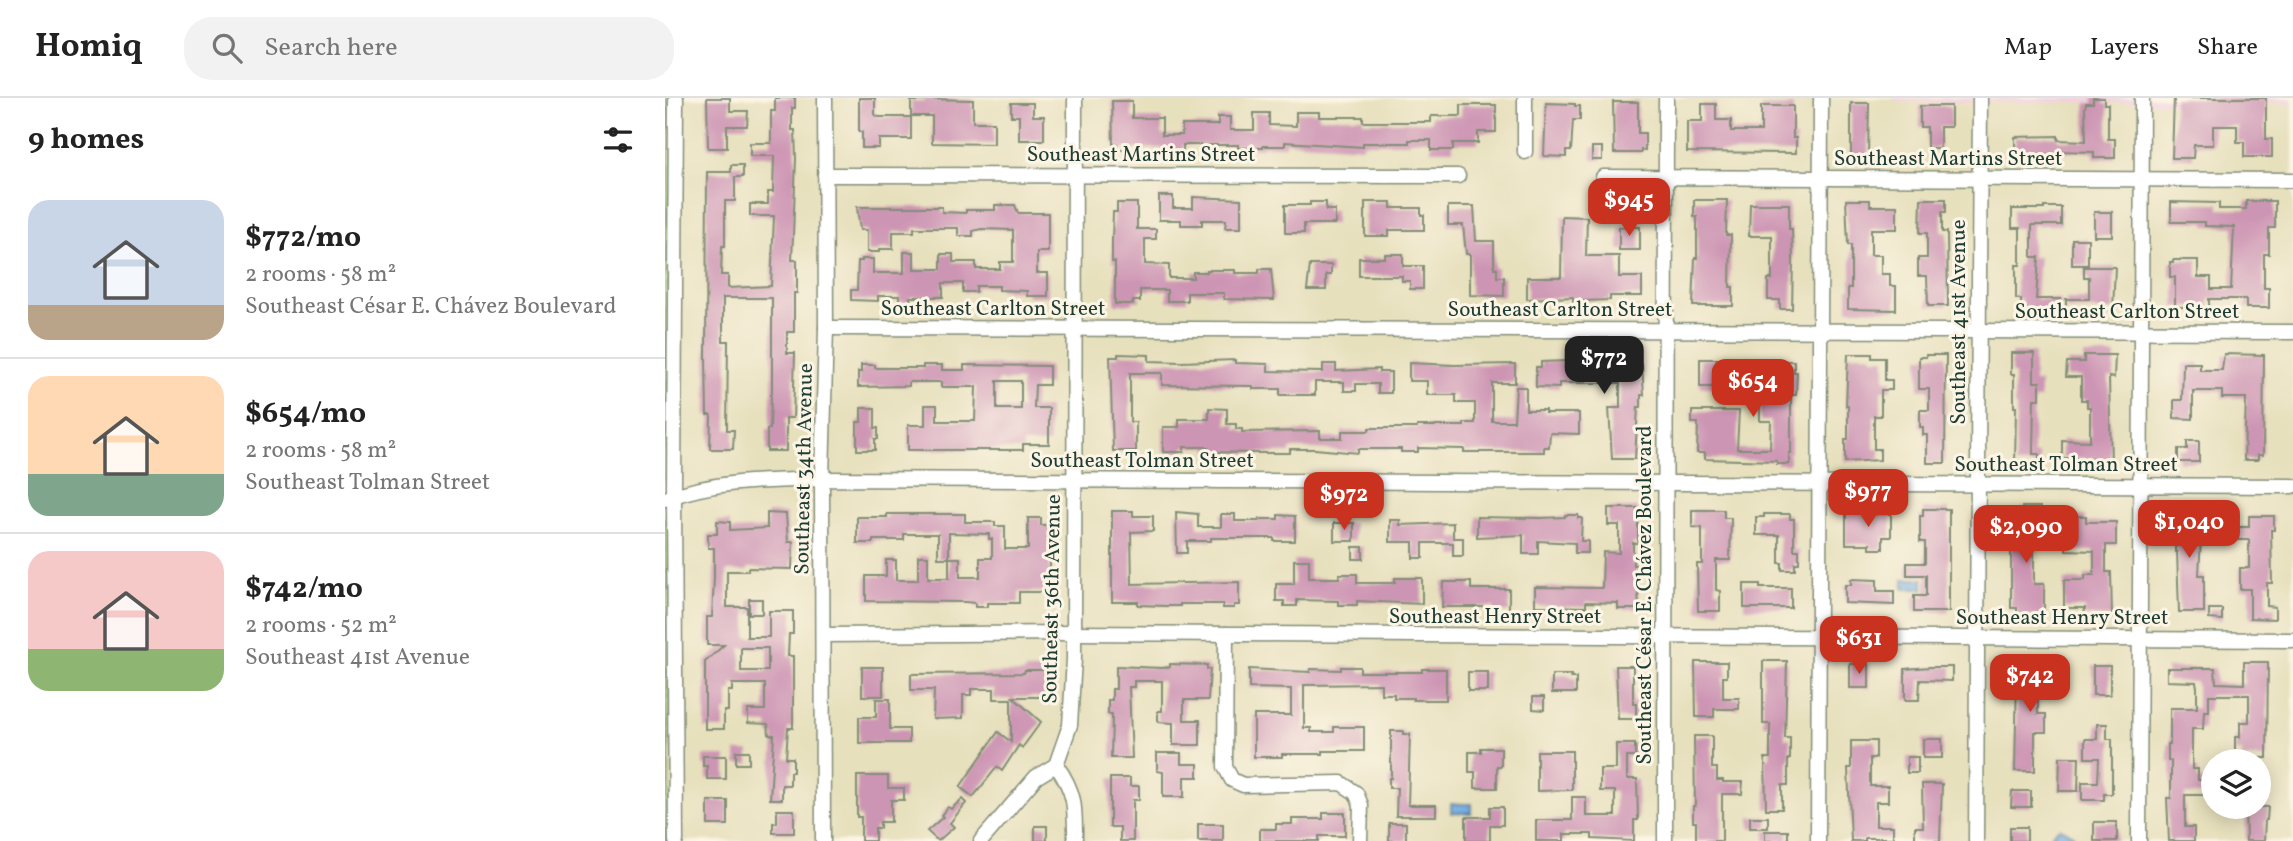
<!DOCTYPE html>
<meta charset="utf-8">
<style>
body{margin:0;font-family:Vollkorn,serif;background:#f2f2f2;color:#222;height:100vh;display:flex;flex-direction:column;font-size:26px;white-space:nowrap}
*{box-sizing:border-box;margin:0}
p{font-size:23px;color:#767676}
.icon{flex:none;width:38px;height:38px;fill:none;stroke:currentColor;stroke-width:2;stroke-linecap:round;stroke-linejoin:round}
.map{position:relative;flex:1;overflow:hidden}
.drawer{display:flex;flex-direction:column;background:#fff;width:665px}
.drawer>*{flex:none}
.buttons{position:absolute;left:1536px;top:651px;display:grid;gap:14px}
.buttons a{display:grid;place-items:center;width:70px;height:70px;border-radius:50%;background:#fff;box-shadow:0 4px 18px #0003;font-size:35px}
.price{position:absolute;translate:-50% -60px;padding:0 16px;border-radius:14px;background:#c8321e;color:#fff;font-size:23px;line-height:46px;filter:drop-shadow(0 2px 4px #0008)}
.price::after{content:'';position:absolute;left:50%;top:42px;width:21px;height:16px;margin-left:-10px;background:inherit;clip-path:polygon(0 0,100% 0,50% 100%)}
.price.selected{background:#222;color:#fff}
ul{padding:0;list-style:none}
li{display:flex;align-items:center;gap:21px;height:175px;padding:0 28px}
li+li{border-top:2px solid #e0e0e0}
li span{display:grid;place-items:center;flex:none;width:196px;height:140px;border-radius:21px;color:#555}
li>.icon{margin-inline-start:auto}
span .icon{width:84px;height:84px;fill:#fffc;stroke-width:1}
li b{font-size:30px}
h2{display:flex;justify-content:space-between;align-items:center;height:84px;padding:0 28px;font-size:30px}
header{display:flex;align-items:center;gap:42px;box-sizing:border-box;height:98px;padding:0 35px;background:#fff;border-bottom:2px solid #e0e0e0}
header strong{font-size:33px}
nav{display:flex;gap:38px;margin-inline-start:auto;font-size:24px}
.search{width:490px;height:63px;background:#f2f2f2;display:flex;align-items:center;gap:18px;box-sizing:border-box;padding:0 24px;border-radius:28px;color:#767676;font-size:26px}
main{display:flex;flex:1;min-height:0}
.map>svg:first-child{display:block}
.built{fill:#f2d0e2}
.green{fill:#b0d984;stroke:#688b5c;stroke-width:2}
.water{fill:#73ace3;stroke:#49748c;stroke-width:2}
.building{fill:#cd95b4;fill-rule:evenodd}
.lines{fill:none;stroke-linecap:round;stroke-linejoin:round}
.minor-casing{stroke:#838e78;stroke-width:17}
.minor{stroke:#fff;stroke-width:14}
.labels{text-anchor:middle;stroke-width:6;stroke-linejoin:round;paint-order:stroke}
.street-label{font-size:21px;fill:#1f3d34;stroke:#fcf5e5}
</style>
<header>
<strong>Homiq</strong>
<div class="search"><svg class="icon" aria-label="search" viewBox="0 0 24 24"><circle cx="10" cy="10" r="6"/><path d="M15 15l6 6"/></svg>Search here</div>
<nav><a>Map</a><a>Layers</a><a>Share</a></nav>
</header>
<main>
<section class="drawer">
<h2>9 homes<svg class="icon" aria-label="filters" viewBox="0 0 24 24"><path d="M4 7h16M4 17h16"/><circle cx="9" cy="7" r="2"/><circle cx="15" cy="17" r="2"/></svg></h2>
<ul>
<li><span style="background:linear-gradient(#c9d6e8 75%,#b9a48a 0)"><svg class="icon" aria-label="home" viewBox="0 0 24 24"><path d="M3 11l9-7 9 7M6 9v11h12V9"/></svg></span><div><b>$772/mo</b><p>2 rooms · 58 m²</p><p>Southeast César E. Chávez Boulevard</p></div></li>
<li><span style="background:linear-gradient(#ffd9b3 70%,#7fa58c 0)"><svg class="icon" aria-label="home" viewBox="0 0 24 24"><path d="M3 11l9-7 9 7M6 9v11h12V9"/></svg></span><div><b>$654/mo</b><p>2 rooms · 58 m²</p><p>Southeast Tolman Street</p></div></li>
<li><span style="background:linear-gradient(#f6c9c9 70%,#8fb573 0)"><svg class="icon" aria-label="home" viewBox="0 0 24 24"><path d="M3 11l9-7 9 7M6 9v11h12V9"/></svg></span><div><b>$742/mo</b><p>2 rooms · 52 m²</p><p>Southeast 41st Avenue</p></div></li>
</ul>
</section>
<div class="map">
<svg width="1628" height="743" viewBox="0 0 1628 743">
<rect width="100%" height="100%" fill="#fcf5e5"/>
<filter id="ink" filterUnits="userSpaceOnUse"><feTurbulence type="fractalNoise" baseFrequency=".0143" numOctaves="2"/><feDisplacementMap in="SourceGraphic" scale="14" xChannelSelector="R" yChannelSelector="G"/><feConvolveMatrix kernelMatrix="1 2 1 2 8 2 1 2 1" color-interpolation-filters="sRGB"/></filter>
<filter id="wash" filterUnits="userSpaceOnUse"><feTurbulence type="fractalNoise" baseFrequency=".00686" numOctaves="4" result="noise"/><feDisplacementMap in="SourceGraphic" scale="28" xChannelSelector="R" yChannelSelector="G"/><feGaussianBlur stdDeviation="1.57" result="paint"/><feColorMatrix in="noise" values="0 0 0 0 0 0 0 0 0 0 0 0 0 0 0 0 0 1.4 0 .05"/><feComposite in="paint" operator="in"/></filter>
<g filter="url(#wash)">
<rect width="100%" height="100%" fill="#e7e0bd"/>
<path class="built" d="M1231,0H1628V5L1231,4Z"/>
<g class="green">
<path d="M0,0H4L5,376L0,382Z"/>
<path d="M0,421L4,423V743H0Z"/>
</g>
<g class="water">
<rect x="1239" y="481" width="19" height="10"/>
<rect x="786" y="706" width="21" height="9"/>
<path d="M1395,730L1407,736L1412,742L1393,743L1387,736Z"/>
</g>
<g id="blocks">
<g class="building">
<path d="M42,0H65V13H83L82,28H62V50H43Z"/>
<path d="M110,0H130V10H127V32H130L131,61L127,162H132V195H129V234H122V255H130L128,320H121V353H102V331H105L106,296H107V200H58V243H63L62,332H69L68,351H45L46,317H42L41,259L42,74H66V67H78V79H70V103H60V148H57L56,177H63V190L106,188L109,118H85V106H103V94H108L109,58H85V45H106V13H110Z"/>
<path d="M194,0H210V17L214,19H246V41H214V50H197V34H194Z"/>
<path d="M1428,0H1439V6H1443V41H1450V60H1429V54L1393,53V60L1382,59L1381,56H1350V39L1393,38V42L1421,43L1420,10L1421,5H1428Z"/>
<path d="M1509,0H1601V41H1607V59H1579V44H1572V28H1548V47H1529L1528,60H1507Z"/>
<path d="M260,1L308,2V24H329V46L267,45V18H246V3H260Z"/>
<path d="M447,3H467V20H497V37H517V27H553V19H565V32H589V15H604V27L631,28V14H654V19H698V24H766V18H796V7H831V34H813V45H788V52H766V42H744V45H698V49L620,44V48H598V50H573V47H518V54H497V50L452,52V46H448Z"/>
<path d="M948,4H973V35H980V52H976V55H949Z"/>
<path d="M346,5H368V18H379V42H354V18H346Z"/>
<path d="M881,5L910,6V8H915V22H908L906,53H901V59L879,58Z"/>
<path d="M1186,5H1204L1203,58H1186Z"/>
<path d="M1037,6H1051V22H1066V33H1096V8H1128V40H1131V55L1022,54V23H1037Z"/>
<path d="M1255,8H1286V29H1275V50H1262V29H1255Z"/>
<rect x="927" y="49" width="10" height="13"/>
<path d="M494,98H508V110H528V99L576,101V130H560L561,122H537V127H516V122H494Z"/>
<path d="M1256,101H1281V114H1277V134H1282L1283,208H1263L1262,178H1253V160H1262V135H1255Z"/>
<path d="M1029,102H1062L1061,137H1066L1065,189H1068V208H1028L1030,160H1032V119H1029Z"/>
<path d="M1181,102H1205V108H1232V131H1206V157H1216V176H1225V188H1231V212L1183,211V190H1186V147H1183Z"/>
<path d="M1581,103H1610V130H1604V156H1599V190H1604V210H1581V201H1544V209H1510V179H1505V164H1508V162H1533V179H1546V191H1566L1569,129L1540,128V124H1506V104L1554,105V111H1581Z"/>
<path d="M645,104H661V112H670V126H639V135H620V107H645Z"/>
<path d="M700,104H726V110H756V117H759V132H724V138H700Z"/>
<path d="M452,105H472V131H491V141H480V166L504,167V180H528V174H542V172H570V175H594V171H606L609,202L559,201V195H522V203H502V192H475V203H468V206H450V164H447V142L448,114H452Z"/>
<path d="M1085,106H1124V131H1127L1128,162L1127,211H1115V202H1103V181H1107V138H1084Z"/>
<path d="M330,107H350L353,115H383V154H372V175H383V198H362V193L334,192V188H311V194H298V185H278V199H245V204H234V198H213V203L186,202V192H192L193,163H197V161H208V175H239V154H249V171H276V156H288V164H311V171H335V164H348V132L316,131L308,133V138H293V130H249V134H228V151H214V154H202V132H195L192,109H277V114L301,115V112H330Z"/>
<path d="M783,108H809L811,143H829V170H832V179H839V198L805,197V156H801L798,127H783Z"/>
<path d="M1379,109H1396V127H1367V159H1374L1371,201H1396V212L1356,213V201H1351V167H1355V130H1347V111H1379Z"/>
<rect x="1429" y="114" width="18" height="24"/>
<path d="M897,118L922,119L921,158H954V179H977V198H945V202L919,203H908V199L862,201V179H896Z"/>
<rect x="954" y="129" width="21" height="23"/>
<rect x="1407" y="141" width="16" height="26"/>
<path d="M720,156H738V168H758V191H745V183H737V178H694V160H720Z"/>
<path d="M645,167H666V177H661V192H642Z"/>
<path d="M1419,169H1450L1448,212L1401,211V201H1424V179H1419Z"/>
<path d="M1346,255H1369V284H1375V301H1369L1368,356H1374V367H1350L1351,309H1349V276H1346Z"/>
<path d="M453,256L484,257V263L516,264L570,262V265L603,266V273L658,274V266H671V273L714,271V274H726V295H713V286H691V293H679V284H650V297H615V291H588V288L497,287V275H465V324H471V353H448L445,259H453Z"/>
<path d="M1183,256H1207V260H1220V282H1227V292H1216V318H1209V351H1215V362L1180,364V341H1183V308H1181Z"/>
<path d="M1559,256L1599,257L1598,357H1593V362H1579L1581,300H1557V293H1528V321L1509,320V302H1517L1518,265H1535V272H1557Z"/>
<path d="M1261,257H1281L1280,365H1262V337H1258V329H1255V312H1264V291H1254V259H1261Z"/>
<path d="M1419,257H1450L1449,280L1444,279L1446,366H1429V360H1397V342L1425,343V309H1422V302H1416V279H1401L1402,264H1419Z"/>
<path d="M1035,261H1053V272H1074V285H1053V289H1035Z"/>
<path d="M903,263H915V266L977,267L979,297H976V309H973L970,361H947L944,310H955V285H894V290L871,289V269H876V264Z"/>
<path d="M1111,263H1129V274H1132L1131,297H1126V355H1124V366H1112V363L1040,361V355H1032L1033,325H1027V313H1074L1072,351H1105L1106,323H1095V301H1087V283H1093V268H1111Z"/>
<path d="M744,265L789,267L850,266V285H827V323H849L851,289H861V312H880V315H914V336L885,335L884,349H879V354H799V351L753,350V354H736V351H693V355L650,351H625V355H587L543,354V349H519V354H498V329H514V321H544V310L562,311V326H571V331H577V334L655,333V340H677V333H704V330H752V328H799V325H810V305H791V297H762V283H744Z"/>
<path d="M196,267H210V270H258V267H277V272H299V267L384,268V287H370L369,310H384V346H358V352H243V327H260V307H272V323H310L311,289H276V284H244V288L193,289V274H196ZM332,283H356V311H332Z"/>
<path d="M196,310H210V330H213V341H210V352H192V324H196Z"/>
<path d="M1522,343H1534V364H1513V351H1522Z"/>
<path d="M1357,409H1375V432H1369V486H1379V518H1352V510H1346V422H1357Z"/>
<path d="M1511,409H1540V420H1532V440H1536L1534,477H1539V514H1514L1512,454H1510Z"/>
<path d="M943,410H973V445H968V467H972L974,511H953V505L921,504V509L870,508V489L937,490L938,454L954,455V427H943Z"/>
<path d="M1258,411H1284V514H1249V498H1261V477H1242V465H1260V444H1255V418H1258Z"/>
<path d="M1027,412H1059V420H1066L1065,462H1051V492L1055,493V513H1033L1032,466H1037V430L1027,429Z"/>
<path d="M447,413H468V418H488V433L466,434L467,486L574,484V507H569V510H558V506H515V508H501L473,507V504H447Z"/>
<path d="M1181,413H1199V416H1226V439H1218V451H1205V446H1181Z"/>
<path d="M511,414L533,416V429H556V416H570V423H594V421H613V417L630,418V443H609V440H546V443H522V455H512Z"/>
<path d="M102,415L121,416L123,444H128L127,471L83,470V473H62V509H82V539H104V513H128V536H124L123,558H128V630H123L121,660H128V674H125V687H117V701H105L109,637H104L103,626L83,625V612H100V586H67V593H63V613H59V631H40V564L59,547H42V519H47L49,480V450H43V436H52V423L65,424V432L102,430ZM76,550H103V573H76Z"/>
<path d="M222,416H300V424H330V428H340V451H363V420H376V427H385V476H388V494H354V505H322V509H310V505L300,504L201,503V478H221V462H231V482H253V458H263V480H284V460H273V436H239V442H208V445H192V419H222ZM284,435L324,436V441H327V460H315V479H295V460H284Z"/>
<path d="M1099,416H1125V421H1129V452H1134V465H1130V472H1117V465H1114V437H1091V419H1099Z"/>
<path d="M900,417H913V420H917L916,443H923V455H910V445L873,443V456H858V437L812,439V419L875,420L900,419Z"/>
<path d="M1401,418H1421V424H1451V447H1441V474H1446L1447,519L1419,518L1420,510H1399V482H1420V477H1429V453L1401,452Z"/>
<path d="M1584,418H1609V432H1606L1607,485H1602V508L1610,509V521L1585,520V491H1575V470H1584V442H1573V429H1584Z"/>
<path d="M725,422H735V427L788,425V440H798V458H788V445H758V460H748V444H725Z"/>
<rect x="669" y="425" width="20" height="18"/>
<rect x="688" y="449" width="10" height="12"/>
<path d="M629,462H644V480H674V476H692V485H730V480H757V506L692,503V507H673V503L632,502V508H619V503H611V486H629Z"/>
<path d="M1186,481L1212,482V493H1229V507L1180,505V487H1186Z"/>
<path d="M778,484H806V491H844V514H829V509H777Z"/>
<path d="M1079,486H1095V490H1126V510H1079Z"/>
<rect x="84" y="501" width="13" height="15"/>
<path d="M1544,511H1557V522L1544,521Z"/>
<path d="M1098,563H1122L1120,640H1125V661H1123V687H1117V711H1101L1100,660H1105V626H1098Z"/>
<path d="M1030,564H1062V579H1058V600H1074V611H1049V619H1031Z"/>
<path d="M1579,564H1603L1602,660H1577V654H1570V639H1575V624H1584V597H1544V613H1539L1538,631H1527V671H1533V682H1539V697H1520V729H1529V743H1504L1502,700H1506V663H1503V646H1505V610H1532V589L1531,584L1502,583V570H1550L1551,585L1579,586Z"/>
<path d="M505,566L542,567V571H545L543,602H519V622H535V647H508V625L493,624V613H497V583H469V589H464L467,660H446L447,616H443V602H447V591H451V568L497,570L505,569Z"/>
<rect x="1185" y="566" width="19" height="24"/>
<path d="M951,568H968V605H971V621H953Z"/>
<path d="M1395,568V582H1373V616H1381V634H1370V673H1350L1352,575H1361V569Z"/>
<rect x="1428" y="568" width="17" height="29"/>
<rect x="197" y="569" width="21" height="29"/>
<path d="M676,569H695V574H757V571H781V602H748V600H729V596H716V586L639,587V630H646V634H669V629H699V653H658V656H617V659H589V617H626V591L584,590V571L645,574V571L676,572Z"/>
<path d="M1266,569H1287V583L1255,582L1254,602H1240V571Z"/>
<path d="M360,572H388V588H381L380,599H348L376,624L357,650L354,647L337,673L332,669L308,699L295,689L333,634L346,644V601H329V591H306V597H298V620L268,621L269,592H246V576L359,575Z"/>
<rect x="803" y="574" width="20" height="19"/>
<path d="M887,577H906V580H911V595H887Z"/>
<path d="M868,599H879V612L868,611Z"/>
<path d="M211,601H225V631H244V645H194V619H211Z"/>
<path d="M1432,626H1442V641H1447V696H1439V702H1417V684H1433L1434,660H1420V641H1432Z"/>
<path d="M726,633H738V636H745L743,707H771V718H731L732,690H724V680H726Z"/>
<path d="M1029,638H1047V670H1052V682H1058V684H1078L1077,696H1057V743H1031V724H1028V708H1030Z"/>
<rect x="1258" y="641" width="19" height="19"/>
<path d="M1186,643H1211V660H1205V688H1223V704H1211V728H1228V740H1200V743H1186L1183,670H1186Z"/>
<path d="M951,646H970V659H962V681H972L973,722H969V743L927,741V736H899V743H871V722H907V699H921V718H950V693H935V671H951Z"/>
<path d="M816,650H836V668H832V690H810V674H804V654H816Z"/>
<rect x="71" y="653" width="13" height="13"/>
<path d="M872,653H907V692L872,693Z"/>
<path d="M492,655H516V666H533V679H519V699H498V674L492,673Z"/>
<path d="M38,658H61V681H42V668H38Z"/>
<rect x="1242" y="659" width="11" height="16"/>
<path d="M1395,659H1414L1413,693H1394Z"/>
<path d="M192,678H223V690H239V702H226V724H215V730H210V743H196V719H192Z"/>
<path d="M445,680H465V688H474V702H468V743H455V729H445Z"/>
<path d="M1257,686H1277L1275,743H1250V729H1258Z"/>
<path d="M1347,693H1366V709H1346Z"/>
<path d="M297,701L301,705L285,725L289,729L273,743L262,733L278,719L276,717L283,709L286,711Z"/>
<rect x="43" y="703" width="20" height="24"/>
<path d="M825,709H838V727H825V743H801V719H825Z"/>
<path d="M1580,709H1603L1602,722H1600L1599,743H1581Z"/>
<path d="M112,712H129V735H108V725H112Z"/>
<path d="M658,715H680V738H654V743H595V731H611V726H627V721H658Z"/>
<rect x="1085" y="719" width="18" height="11"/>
<rect x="1429" y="724" width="23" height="19"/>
<rect x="724" y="725" width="17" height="18"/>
<rect x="533" y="726" width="25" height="17"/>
<rect x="370" y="728" width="12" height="15"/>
<rect x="1345" y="729" width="17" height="14"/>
<rect x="1100" y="733" width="23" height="10"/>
</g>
</g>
</g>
<g filter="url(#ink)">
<use href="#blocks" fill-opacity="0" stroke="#838e78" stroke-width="2"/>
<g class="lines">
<defs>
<g id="minor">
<path d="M11,0L9,397L11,743"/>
<path d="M860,54V0"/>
<path d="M160,77L793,78"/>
<path d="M938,79L1628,82"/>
<path d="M161,230L1628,234"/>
<path d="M0,401C51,382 104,383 157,381L1628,388"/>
<path d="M561,536L560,669L567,682L578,687L676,685L691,695L696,707L695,743"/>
<path d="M158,537L408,535L1628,542"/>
<path d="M158,743L157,381L161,230L160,0"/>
<path d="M316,743L371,679L391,667"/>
<path d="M410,743C410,709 411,695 391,667L405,627L409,561L410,0"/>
<path d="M1000,743L1001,0"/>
<path d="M1153,743L1156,0"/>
<path d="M1311,743L1315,0"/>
<path d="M1474,743L1477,0"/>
</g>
</defs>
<use href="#minor" class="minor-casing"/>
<use href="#minor" class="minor"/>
</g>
</g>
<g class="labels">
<g class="street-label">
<text x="476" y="63">Southeast Martins Street</text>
<text x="1283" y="67">Southeast Martins Street</text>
<text x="328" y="217">Southeast Carlton Street</text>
<text x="895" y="218">Southeast Carlton Street</text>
<text x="1462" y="220">Southeast Carlton Street</text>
<text transform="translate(1293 224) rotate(-90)" y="7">Southeast 41st Avenue</text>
<text x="477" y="369">Southeast Tolman Street</text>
<text x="1401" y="373">Southeast Tolman Street</text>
<text transform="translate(138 371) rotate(-89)" y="7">Southeast 34th Avenue</text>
<text transform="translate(979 497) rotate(-90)" y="7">Southeast César E. Chávez Boulevard</text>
<text transform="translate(386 501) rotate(-89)" y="7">Southeast 36th Avenue</text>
<text x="830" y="525">Southeast Henry Street</text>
<text x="1397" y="526">Southeast Henry Street</text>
</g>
</g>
</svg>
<div class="buttons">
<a><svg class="icon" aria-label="layers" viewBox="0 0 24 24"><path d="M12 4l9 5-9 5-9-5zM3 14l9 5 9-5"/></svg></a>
</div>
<b class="price" style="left:964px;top:140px">$945</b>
<b class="price selected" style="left:939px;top:298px">$772</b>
<b class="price" style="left:1088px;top:321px">$654</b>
<b class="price" style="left:1203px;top:431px">$977</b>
<b class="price" style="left:679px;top:434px">$972</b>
<b class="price" style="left:1524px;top:462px">$1,040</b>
<b class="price" style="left:1361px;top:467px">$2,090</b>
<b class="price" style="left:1194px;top:578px">$631</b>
<b class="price" style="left:1365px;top:616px">$742</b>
</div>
</main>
